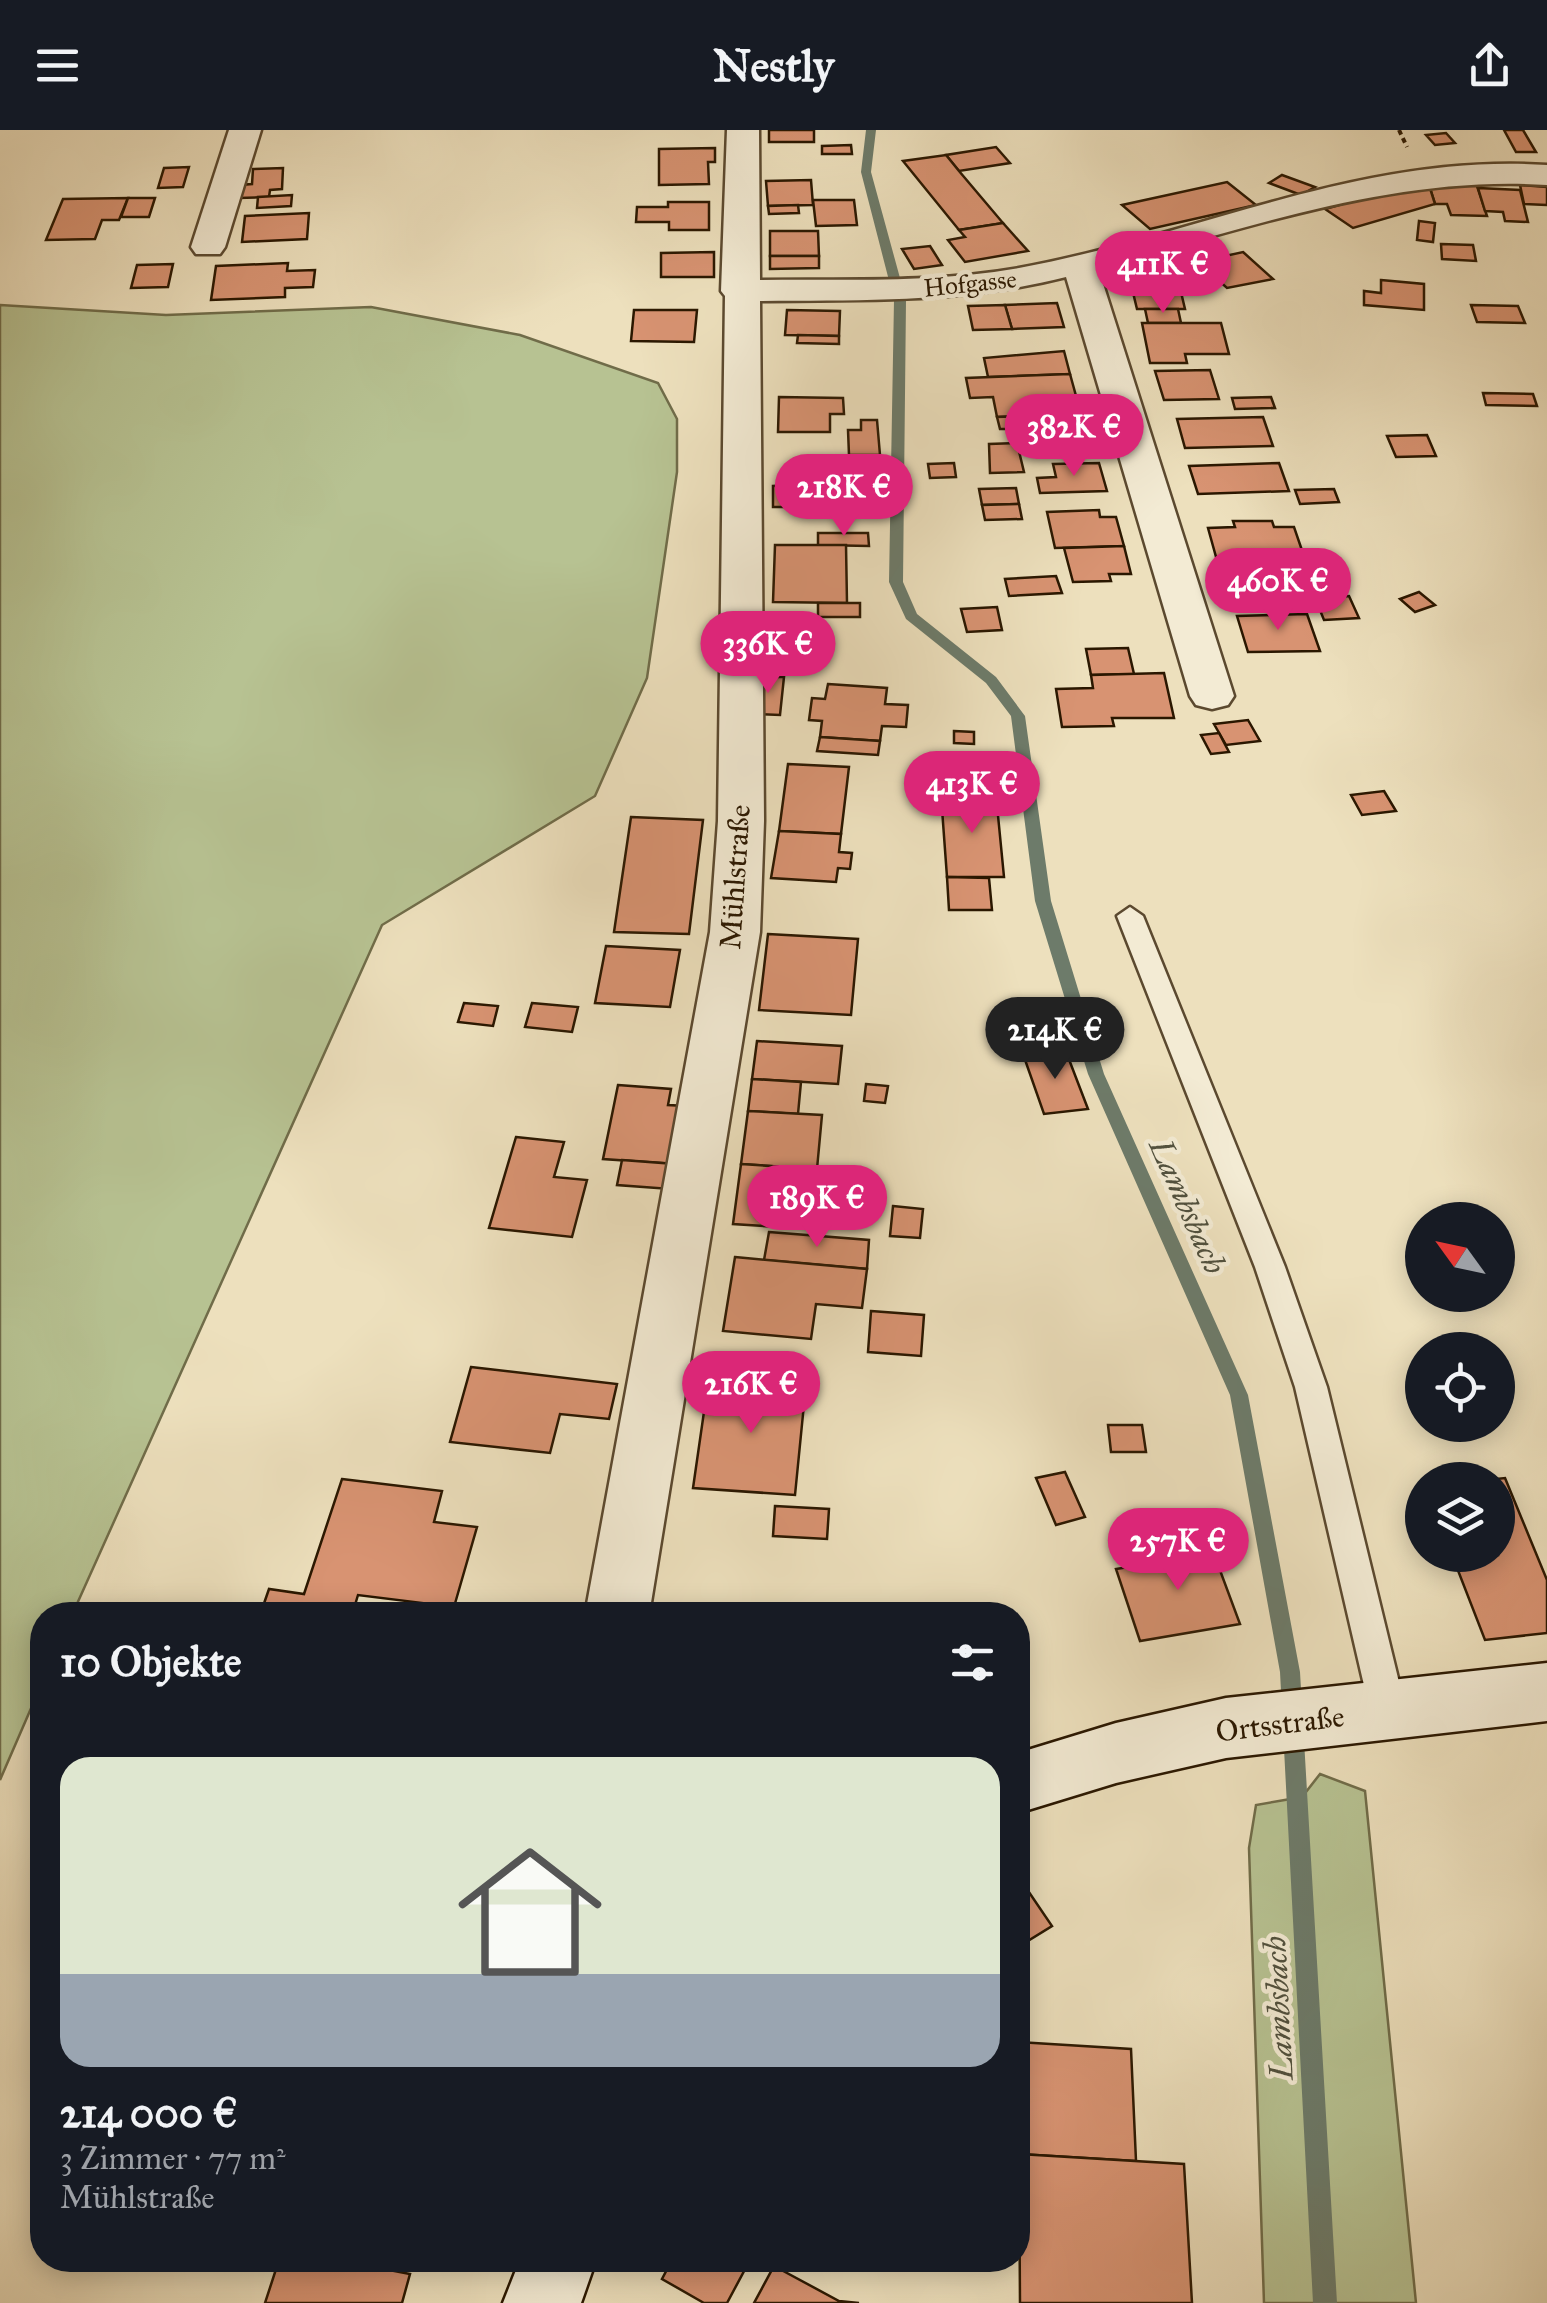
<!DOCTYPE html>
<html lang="de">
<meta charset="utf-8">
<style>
body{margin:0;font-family:"IM FELL Great Primer",serif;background:#242831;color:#f1f3f6;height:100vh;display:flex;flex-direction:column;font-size:38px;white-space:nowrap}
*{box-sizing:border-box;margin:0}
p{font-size:32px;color:#9ea1a6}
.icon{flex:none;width:55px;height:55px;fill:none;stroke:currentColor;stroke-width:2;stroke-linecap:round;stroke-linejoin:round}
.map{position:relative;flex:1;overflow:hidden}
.side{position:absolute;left:30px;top:1472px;width:1000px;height:670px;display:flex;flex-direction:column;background:#171b24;border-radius:40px;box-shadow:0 5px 25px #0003}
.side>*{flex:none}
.needle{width:65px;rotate:303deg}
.buttons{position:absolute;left:1405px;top:1072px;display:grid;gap:20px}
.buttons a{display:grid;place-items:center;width:110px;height:110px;border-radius:50%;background:#171b24;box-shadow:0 5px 25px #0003;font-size:50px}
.price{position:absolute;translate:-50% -85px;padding:0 22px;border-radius:35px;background:#db2777;color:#fff;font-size:32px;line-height:65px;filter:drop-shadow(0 2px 5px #0008)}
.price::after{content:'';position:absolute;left:50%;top:60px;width:30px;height:22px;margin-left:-15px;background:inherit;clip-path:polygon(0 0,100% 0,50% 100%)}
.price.current{background:#222;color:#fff}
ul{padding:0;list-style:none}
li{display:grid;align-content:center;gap:20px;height:530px;padding:0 30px}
li span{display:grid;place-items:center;height:310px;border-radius:30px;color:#555}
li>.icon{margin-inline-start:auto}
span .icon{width:180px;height:180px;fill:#fffc;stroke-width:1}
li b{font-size:42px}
h2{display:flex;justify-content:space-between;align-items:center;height:120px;padding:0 30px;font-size:42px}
header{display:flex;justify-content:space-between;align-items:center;height:130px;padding:0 30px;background:#171b24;font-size:45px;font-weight:700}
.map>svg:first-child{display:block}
.green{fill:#b7c292;stroke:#706c49;stroke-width:2.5}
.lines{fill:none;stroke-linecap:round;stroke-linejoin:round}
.stream{fill:#6d7b6a;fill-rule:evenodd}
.building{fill:#d89372;stroke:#2a1700;stroke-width:2.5}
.lane-casing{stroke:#5b492f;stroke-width:5}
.street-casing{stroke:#5b492f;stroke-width:5}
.secondary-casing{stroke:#2a1700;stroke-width:5}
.path{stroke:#2a1700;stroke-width:4;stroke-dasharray:5 4;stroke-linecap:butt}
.lane{fill:#f3ebd4;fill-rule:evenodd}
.street{fill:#f3ebd4;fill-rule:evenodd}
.secondary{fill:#f3ebd4;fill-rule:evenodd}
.labels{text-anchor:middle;stroke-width:9;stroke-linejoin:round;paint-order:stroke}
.far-street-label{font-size:25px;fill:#2a1700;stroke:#f3ebd4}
.street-label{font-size:30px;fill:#2a1700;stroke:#f3ebd4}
.water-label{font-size:32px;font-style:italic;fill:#51513e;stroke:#f3ebd4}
</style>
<header><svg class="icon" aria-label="menu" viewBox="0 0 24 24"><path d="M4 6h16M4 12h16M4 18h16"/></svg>Nestly<svg class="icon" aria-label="share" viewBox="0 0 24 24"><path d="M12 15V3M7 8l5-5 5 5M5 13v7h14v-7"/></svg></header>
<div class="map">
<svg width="1547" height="2173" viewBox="0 0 1547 2173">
<rect width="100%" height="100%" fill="#ede0bd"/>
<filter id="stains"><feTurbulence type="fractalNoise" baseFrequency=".002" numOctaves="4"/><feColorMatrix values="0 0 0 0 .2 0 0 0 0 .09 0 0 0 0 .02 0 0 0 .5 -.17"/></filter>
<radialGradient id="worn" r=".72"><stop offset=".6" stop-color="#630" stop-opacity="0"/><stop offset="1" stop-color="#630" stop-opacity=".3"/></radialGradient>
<g class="green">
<path d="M0,175L166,185L371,177L520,205L658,253L677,289V342L647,548L595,666L382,795L72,1485H42V1553L0,1650Z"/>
<path d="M1320,1644L1365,1661L1416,2173H1264L1249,1718L1256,1675L1302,1667Z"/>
</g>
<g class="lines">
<path class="stream" d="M866,0H876L871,42L906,170L903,452L917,484L996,547L1025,586L1051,771L1104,944L1248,1265L1300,1542L1337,2173H1313L1280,1542L1230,1265L1088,944L1035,771L1011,586L986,553L906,489L889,452L894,170L861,42Z"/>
</g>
<g class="building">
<rect x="769" y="0" width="45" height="12"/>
<path d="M1504,0H1523L1536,22H1516Z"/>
<path d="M1446,3L1455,13L1435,15L1426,5Z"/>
<path d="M851,15L852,24H822V16Z"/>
<path d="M996,17L1010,33L959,41L946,25Z"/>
<path d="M715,18V32H708L709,54L659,55V19Z"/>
<path d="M946,25L959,41L1003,93L959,100L903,31Z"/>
<path d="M189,37L183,57L158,58L164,38Z"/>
<path d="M283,38L282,59L270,60L269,67L239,68L240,55L252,54L253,39Z"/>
<path d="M1282,45L1315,57L1301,65L1269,53Z"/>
<path d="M811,50L813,75L768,76L766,51Z"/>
<path d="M1227,52L1256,75L1150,99L1122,75Z"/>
<path d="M1429,55L1477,56L1487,86L1451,85L1447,74H1435Z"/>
<path d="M1429,55L1435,74L1353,98L1325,79L1402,57Z"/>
<path d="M1520,55L1547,57V75L1524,74Z"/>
<path d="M1478,58L1520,60L1528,92L1505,91L1503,82L1485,81Z"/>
<path d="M292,65L291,76L257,78L258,67Z"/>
<path d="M128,68L119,90H102L95,109L46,110L63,69Z"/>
<path d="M128,68H155L149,87H121Z"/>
<path d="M813,70H854L857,95L816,96Z"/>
<path d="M668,72H709V100H669V92H636L637,77H668Z"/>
<path d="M798,75L799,83L769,84L768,76Z"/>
<path d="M309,83L307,109L242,112L245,86Z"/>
<path d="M1419,91L1435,93L1433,112L1417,110Z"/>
<path d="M1003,93L1028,121L965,132L948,110L965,107L959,100Z"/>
<path d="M770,101H818L819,126H770Z"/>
<path d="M1441,114L1473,115L1476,131L1442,129Z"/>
<path d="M930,116L942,135L914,139L902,119Z"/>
<path d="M714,122V147H661V123Z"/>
<path d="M1243,122L1273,149L1227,158L1198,132Z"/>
<path d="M770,126H819V138L770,139Z"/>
<path d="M288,133L287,141L315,140L313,157L285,158V167L211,170L216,136Z"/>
<path d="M173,134L168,157L131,158L137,135Z"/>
<path d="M1149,137H1175L1185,179H1137L1129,146H1151Z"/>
<path d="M1381,150L1424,154V180L1364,175V161L1381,163Z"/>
<path d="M1057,173L1064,197L1012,199L1005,175Z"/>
<path d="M1005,175L1012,199L973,200L968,176Z"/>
<path d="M1471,175L1518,176L1525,193L1477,192Z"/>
<path d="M1145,179H1178L1181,193H1148Z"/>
<path d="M634,180H697L694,212L631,211Z"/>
<path d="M787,180L840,181L839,206L785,205Z"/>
<path d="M1142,193H1221L1229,224H1185L1187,233H1150Z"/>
<path d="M798,205L839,206V214L797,213Z"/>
<path d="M1064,221L1070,244L988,247L984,228Z"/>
<path d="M1210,240L1219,269L1164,270L1155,241Z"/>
<path d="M1070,244L1081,284L997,287L993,267L970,268L966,248Z"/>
<path d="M1483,263L1533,264L1537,276L1486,275Z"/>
<path d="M779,267L843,268L844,284H830V302H778Z"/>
<path d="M1271,267L1275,278L1235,279L1232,268Z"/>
<path d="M1081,284L1088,310H1073L1074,316L1047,317L1044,305L1017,306L1015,299H1000L997,287Z"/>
<path d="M1263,287L1273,316L1185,318L1177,289Z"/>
<path d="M861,290H877L880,325H849L848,300H861Z"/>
<path d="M1427,305L1436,326L1396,327L1387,306Z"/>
<path d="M1017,313L1024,342L990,343L989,314Z"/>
<path d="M860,328L862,371H794V329Z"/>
<path d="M954,333L956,347L930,348L928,334Z"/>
<path d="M1099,333L1107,361L1040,363L1037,348L1056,347L1053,334Z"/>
<path d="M1279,333L1289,361L1198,364L1189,336Z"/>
<path d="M794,355L795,377H773V356Z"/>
<path d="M1016,358L1019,374L982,375L979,359Z"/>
<path d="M1334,359L1339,372L1300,374L1295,360Z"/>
<path d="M1019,374L1022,389L985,390L982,375Z"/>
<path d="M1099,380L1100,387H1116L1124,416L1055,418L1047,382Z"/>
<path d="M1233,391H1272L1274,397H1294L1306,432L1218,434L1208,398L1235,397Z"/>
<path d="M818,403H868L869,416L818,415Z"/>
<path d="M775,415H846L847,473L773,472Z"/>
<path d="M1124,416L1131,444H1109L1111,451L1073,452L1064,418Z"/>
<path d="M1056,446L1062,463L1009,466L1005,449Z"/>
<path d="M1419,462L1435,475L1415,482L1400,469Z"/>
<path d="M1349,466L1359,488L1324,490L1315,468Z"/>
<rect x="818" y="473" width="42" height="14"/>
<path d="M997,477L1002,500L967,502L961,479Z"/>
<path d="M1307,484L1320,521L1248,522L1237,486Z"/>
<path d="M775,488L813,490L811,503L773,501Z"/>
<path d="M760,501L811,503L806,540L754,538Z"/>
<path d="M1128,518L1134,544L1091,545L1086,519Z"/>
<path d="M1164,543L1174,588H1112L1114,596L1062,597L1056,559L1093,558L1091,545Z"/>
<path d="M757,547H784L780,585L752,584Z"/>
<path d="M828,554L887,558L885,574L908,575L906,597L882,596L880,611L820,607L822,591L809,590L812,568L825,569Z"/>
<path d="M1248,590L1260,611L1226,615L1214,594Z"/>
<path d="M954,601L974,602V614L954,613Z"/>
<path d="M1219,603L1229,622L1211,624L1201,605Z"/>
<path d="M820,607L880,611L878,625L817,621Z"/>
<path d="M788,634L849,637L841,704L779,701Z"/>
<path d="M1384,661L1396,681L1362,685L1351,665Z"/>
<path d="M941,665H996L1004,747H947Z"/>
<path d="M631,687L703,690L689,804L614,802Z"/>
<path d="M779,701L841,704L839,722L852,723L850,739L838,738L836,752L771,748Z"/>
<path d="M947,747L989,748L992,780H949Z"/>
<path d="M768,804L858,809L851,885L759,880Z"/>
<path d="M606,816L680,820L670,877L595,873Z"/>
<path d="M464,873L498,876L493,896L458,892Z"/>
<path d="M532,873L578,877L572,902L525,897Z"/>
<path d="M757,911L842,916L838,954L752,949Z"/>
<path d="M1065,919L1088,979L1044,984L1023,924Z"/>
<path d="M752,949L801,952L798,984L748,981Z"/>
<path d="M866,954L888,956L885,973L864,971Z"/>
<path d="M618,955L671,959L668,975L686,976L675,1034L603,1029Z"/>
<path d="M748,981L822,985L817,1039L741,1034Z"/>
<path d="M516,1007L564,1012L554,1047L587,1050L572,1107L489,1098Z"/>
<path d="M622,1030L675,1034L670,1059L617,1055Z"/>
<path d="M741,1034L817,1039L810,1099L733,1094Z"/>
<path d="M893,1076L923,1079L920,1108L890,1106Z"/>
<path d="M769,1102L869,1110L867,1139L764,1130Z"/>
<path d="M735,1127L867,1139L862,1178L816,1174L811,1209L723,1201Z"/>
<path d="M871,1181L924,1185L921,1226L868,1222Z"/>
<path d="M471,1237L617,1254L609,1289L560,1284L550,1323L450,1312Z"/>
<path d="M709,1247L806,1254L795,1365L693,1358Z"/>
<path d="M1108,1295H1142L1146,1322H1111Z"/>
<path d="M1065,1342L1085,1387L1056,1395L1036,1348Z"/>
<path d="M1505,1348L1547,1450V1503L1485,1510L1452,1425H1498V1350H1487Z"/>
<path d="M342,1349L442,1361L434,1392L477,1397L454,1477L358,1465L352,1485H260L269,1459L304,1464Z"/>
<path d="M775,1376L829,1379L827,1409L773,1406Z"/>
<path d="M1208,1408L1240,1494L1140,1511L1116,1439L1166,1431L1161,1417Z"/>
<path d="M1018,1746L1052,1796L1018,1817Z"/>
<path d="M1018,1912L1131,1919L1136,2031L1019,2024Z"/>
<path d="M1019,2024L1184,2034L1192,2173H1020Z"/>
<path d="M279,2130H359L358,2134L410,2144L402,2173H265Z"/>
<path d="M672,2130H750L727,2173H704L662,2149Z"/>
<path d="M774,2136L839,2171L859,2173H754Z"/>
</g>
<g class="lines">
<defs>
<path id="lane" d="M1130,777L1143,786L1285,1137L1327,1257L1406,1581L1401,1592L1388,1597L1375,1592L1370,1581L1295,1257L1255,1137L1117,786Z"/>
<g id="street">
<path d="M229,0H261L225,117L220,124H196L191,117Z"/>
<path d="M727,0H759L760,150C846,149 934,153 1019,138C1198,105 1361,23 1547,35V55C1393,45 1246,99 1098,138L1234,566L1228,575L1212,579L1196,575L1190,566L1066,147C965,173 863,170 760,171L764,691L760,802L649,1485H585L710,802L718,691L725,166L721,161Z"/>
</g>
<g id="secondary">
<path d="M1547,1533V1591L1226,1628L1116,1653L1018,1683V1623L1116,1593L1226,1568Z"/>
<path d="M520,2130H596L581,2173H503Z"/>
</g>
</defs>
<use href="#lane" class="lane-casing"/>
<use href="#street" class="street-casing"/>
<use href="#secondary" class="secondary-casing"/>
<path class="path" d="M1399,0L1407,17"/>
<use href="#lane" class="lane"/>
<use href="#street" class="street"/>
<use href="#secondary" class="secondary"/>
</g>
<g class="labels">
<g class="far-street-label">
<text transform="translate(970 153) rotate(-6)" y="9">Hofgasse</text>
</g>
<g class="street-label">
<text transform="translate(735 747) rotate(-86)" y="10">Mühlstraße</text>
<text transform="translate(1280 1594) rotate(-7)" y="10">Ortsstraße</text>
</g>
<g class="water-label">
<text transform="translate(1188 1076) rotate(66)" y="11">Lambsbach</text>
<text transform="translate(1278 1878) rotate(-93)" y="11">Lambsbach</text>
</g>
</g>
<rect width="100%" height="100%" filter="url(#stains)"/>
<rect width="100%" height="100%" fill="url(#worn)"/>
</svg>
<div class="buttons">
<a><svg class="needle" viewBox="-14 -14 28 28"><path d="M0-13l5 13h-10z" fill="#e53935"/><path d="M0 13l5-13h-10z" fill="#9ea1a6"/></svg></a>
<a><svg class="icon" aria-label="locate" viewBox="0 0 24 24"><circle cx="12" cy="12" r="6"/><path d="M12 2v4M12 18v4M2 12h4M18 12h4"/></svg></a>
<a><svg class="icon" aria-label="layers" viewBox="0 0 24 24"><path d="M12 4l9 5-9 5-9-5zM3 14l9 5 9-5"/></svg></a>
</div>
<b class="price" style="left:1163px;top:186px">411K €</b>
<b class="price" style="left:1074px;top:349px">382K €</b>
<b class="price" style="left:844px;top:409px">218K €</b>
<b class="price" style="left:1278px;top:503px">460K €</b>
<b class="price" style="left:768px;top:566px">336K €</b>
<b class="price" style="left:972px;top:706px">413K €</b>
<b class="price current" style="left:1055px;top:952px">214K €</b>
<b class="price" style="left:817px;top:1120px">189K €</b>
<b class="price" style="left:751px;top:1306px">216K €</b>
<b class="price" style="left:1178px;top:1463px">257K €</b>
<section class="side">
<h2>10 Objekte<svg class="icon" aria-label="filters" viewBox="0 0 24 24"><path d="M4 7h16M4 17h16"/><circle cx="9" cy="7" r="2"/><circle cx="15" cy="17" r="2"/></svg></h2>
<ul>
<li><span style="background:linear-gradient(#dfe7d0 70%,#9aa5b1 0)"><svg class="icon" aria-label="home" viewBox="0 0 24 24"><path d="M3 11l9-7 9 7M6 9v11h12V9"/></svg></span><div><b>214 000 €</b><p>3 Zimmer · 77 m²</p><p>Mühlstraße</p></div></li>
</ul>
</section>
</div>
